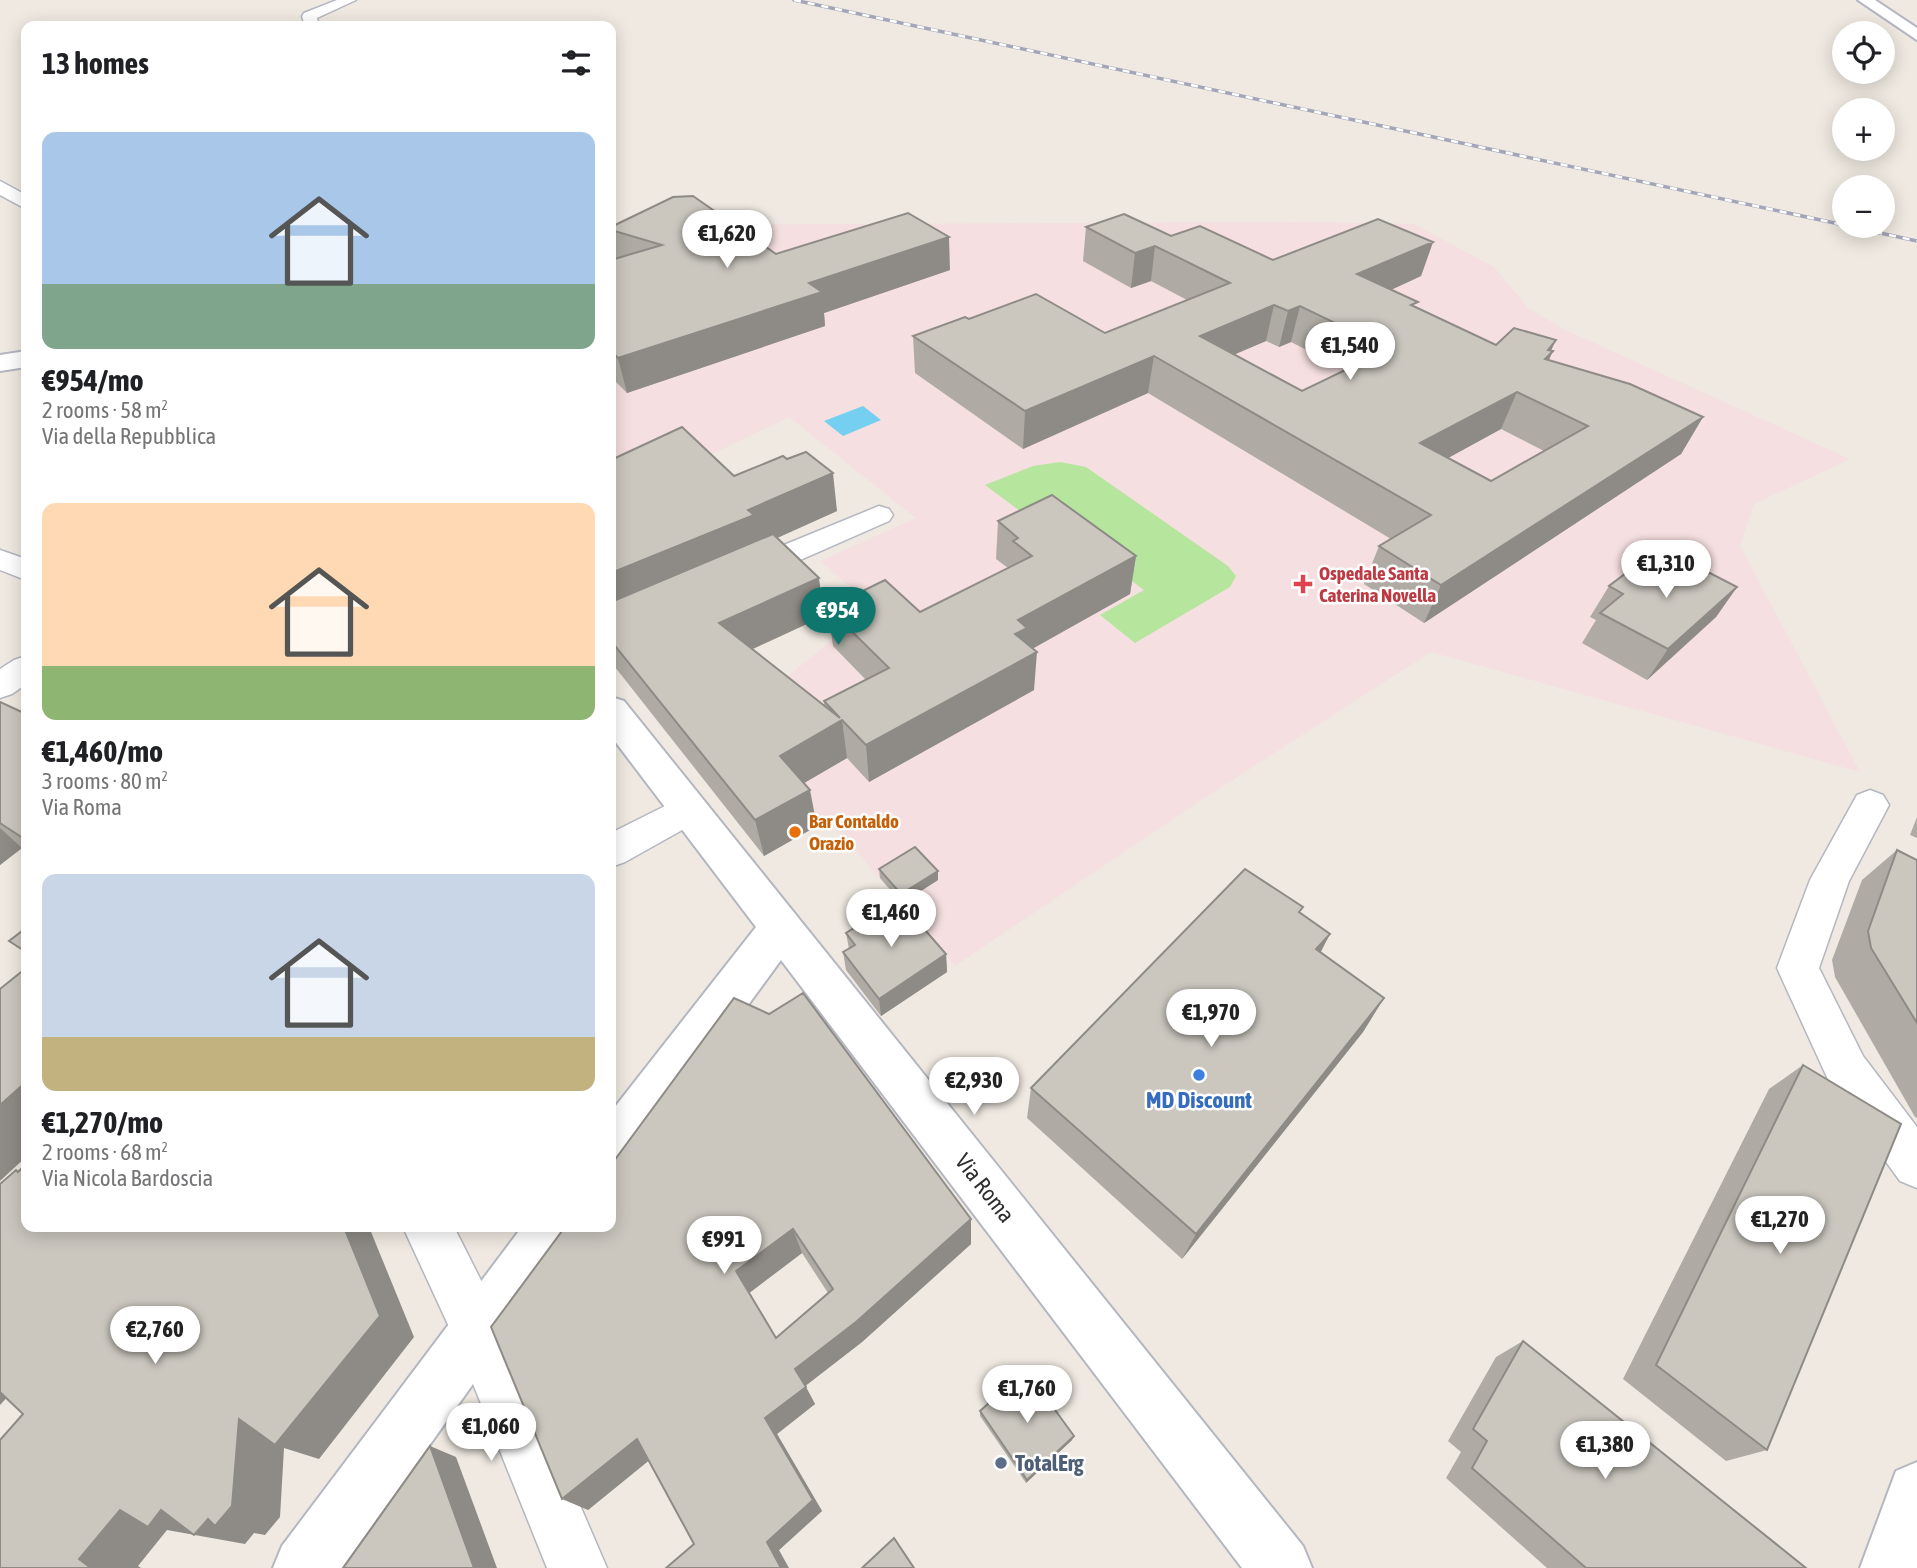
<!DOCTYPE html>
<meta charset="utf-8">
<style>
body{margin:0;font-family:"Asap Condensed",sans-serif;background:#f2f2f2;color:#202124;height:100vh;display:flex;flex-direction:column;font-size:26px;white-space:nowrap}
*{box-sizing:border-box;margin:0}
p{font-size:23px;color:#757577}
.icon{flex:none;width:38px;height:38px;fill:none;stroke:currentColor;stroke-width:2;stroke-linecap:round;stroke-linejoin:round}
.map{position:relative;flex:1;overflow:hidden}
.sheet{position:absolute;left:21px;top:21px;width:595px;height:1211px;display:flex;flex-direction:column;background:#fff;border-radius:14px;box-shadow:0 4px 18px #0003}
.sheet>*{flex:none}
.tools{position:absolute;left:1832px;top:21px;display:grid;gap:14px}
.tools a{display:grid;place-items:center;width:63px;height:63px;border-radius:50%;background:#fff;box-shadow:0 4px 18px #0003;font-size:35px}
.price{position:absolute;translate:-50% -60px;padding:0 16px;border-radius:24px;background:#fff;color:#222;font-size:23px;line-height:46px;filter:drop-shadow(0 2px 4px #0008)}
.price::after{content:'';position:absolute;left:50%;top:42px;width:21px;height:16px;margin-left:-10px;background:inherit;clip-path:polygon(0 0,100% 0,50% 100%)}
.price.on{background:#0f766e;color:#fff}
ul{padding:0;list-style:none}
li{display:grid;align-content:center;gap:14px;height:371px;padding:0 21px}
li span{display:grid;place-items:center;height:217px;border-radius:14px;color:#555}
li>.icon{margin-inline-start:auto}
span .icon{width:126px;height:126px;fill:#fffc;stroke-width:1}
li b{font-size:30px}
h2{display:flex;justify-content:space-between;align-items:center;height:84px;padding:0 21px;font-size:30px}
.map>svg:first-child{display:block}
.medical{fill:#f5dfe0}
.green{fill:#b6e59e}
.water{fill:#75cff0}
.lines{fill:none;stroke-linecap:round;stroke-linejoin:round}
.street-casing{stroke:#b4b7c1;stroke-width:3}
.secondary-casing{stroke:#b4b7c1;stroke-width:4}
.street{fill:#fff;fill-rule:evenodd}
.secondary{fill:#fff;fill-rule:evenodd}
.rail-casing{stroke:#a3a6b8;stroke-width:3.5}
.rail{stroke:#fff;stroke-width:2.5;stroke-dasharray:7;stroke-linecap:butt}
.wall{fill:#afaba4;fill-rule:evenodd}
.shaded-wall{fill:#8e8b86}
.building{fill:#cbc7bf;stroke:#8e8b86;stroke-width:2;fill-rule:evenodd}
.health-dot{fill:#e0444e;stroke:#fff;stroke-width:2.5}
.food-dot{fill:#e8710a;stroke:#fff;stroke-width:2.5}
.shop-dot{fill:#3f7fe0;stroke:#fff;stroke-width:2.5}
.service-dot{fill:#5c6f8a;stroke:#fff;stroke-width:2.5}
.labels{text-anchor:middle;stroke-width:5;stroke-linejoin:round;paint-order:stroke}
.health-label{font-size:19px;font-weight:bold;fill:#be3a42;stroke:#fff;text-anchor:start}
.food-label{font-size:19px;font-weight:bold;fill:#c56008;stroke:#fff;text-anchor:start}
.near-shop-label{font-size:23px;font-weight:bold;fill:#366cbe;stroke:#fff}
.near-street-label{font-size:23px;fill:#2e2e2e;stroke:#fff}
.near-service-label{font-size:23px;font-weight:bold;fill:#4e5e75;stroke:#fff;text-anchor:start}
</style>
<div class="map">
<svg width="1917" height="1568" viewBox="0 0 1917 1568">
<rect width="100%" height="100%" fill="#efe9e1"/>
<path class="medical" d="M1299,222L1414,224L1494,267L1528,308L1563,329L1850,459L1754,504L1740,546L1860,772L1431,652L1203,799L955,966L829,819L817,826L787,793L767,693L873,607L820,561L916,518L789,417L612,502L611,260L677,225Z"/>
<path class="green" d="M1060,462L1086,467L1228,566L1236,576L1230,587L1135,643L1100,615L1144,590L1054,524L1044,529L985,485L1033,466Z"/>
<path class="water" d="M863,406L881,420L843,436L824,421Z"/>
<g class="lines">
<defs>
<g id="street">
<path d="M337,0H356L317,18L319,26H305L302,16L304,13Z"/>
<path d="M0,181L26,195V209L0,195Z"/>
<path d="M879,506L889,509L893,515L889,521L757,579L746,582L735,579L731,572L735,565Z"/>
<path d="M0,550L26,559V580L0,570Z"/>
<path d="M26,656V684L12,694L0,698V669L14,660Z"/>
<path d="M1870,790L1883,795L1889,805L1849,881L1819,968L1863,1056L1917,1127V1188L1900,1181L1831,1086L1777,968L1810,880L1857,795Z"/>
<path d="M687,795L700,800L706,810L700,820L625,862L611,867V833Z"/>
<path d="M403,1227H454L496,1310L607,1568H547L457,1344Z"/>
</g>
<g id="secondary">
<path d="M1858,0H1875L1917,28V40Z"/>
<path d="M26,351V367L0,371V355Z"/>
<path d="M611,697L624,701L1303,1546L1312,1568H1242L781,960L629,1168L611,1175V1112L756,927L611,736Z"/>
<path d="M522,1227H580L572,1245L342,1568H273L282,1546Z"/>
<path d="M1917,1462V1568H1860L1896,1471Z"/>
</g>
</defs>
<use href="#street" class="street-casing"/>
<use href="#secondary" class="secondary-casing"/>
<use href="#street" class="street"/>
<use href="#secondary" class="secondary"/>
<defs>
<g id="rail">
<path d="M794,0L1844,225"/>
<path d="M1848,226L1917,241"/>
</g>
</defs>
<use href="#rail" class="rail-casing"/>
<use href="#rail" class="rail"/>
</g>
<g class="wall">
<path d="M611,227L776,254L950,270L824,313L825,326L627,393L611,377V260L615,259L611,241Z"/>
<path d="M1086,227L1171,236L1273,260L1433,242L1421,276L1391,290L1416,308L1496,345L1551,351L1549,360L1703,417L1681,454L1424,623L1364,584L1379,546L1391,539L1148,393L1023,449L915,373L913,336L1105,333L1187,300L1151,281L1131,288L1083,261ZM1266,341L1279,347L1291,342L1346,370L1302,391L1234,354ZM1501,429L1544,451L1491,481L1448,458Z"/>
<path d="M611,460L734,476L837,511L777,538L824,616L752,649L824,706V701L866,680L833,646L828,608L920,612L1008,568L996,559L998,521L1136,556L1130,594L1033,648L1034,690L869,782L847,758L804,783L817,826L764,856L611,662Z"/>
<path d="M1654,572L1737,587L1716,617L1647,680L1582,643L1596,620L1590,617L1609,586Z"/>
<path d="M0,702L26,714V850L22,848L0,865Z"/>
<path d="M1917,817V838L1910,835Z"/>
<path d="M1897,850L1917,860V1118L1915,1117L1835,977L1832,960L1862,880Z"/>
<path d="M879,869L938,871V880L902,903L946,954L947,972L881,1016L846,970L843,952L849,949L846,933L899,900L880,878Z"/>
<path d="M1300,913L1321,953L1384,998L1363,1032L1182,1259L1027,1118L1031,1088Z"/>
<path d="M1803,1065L1767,1450L1726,1461L1623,1379L1769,1089Z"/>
<path d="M971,1219V1244L862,1342L805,1386L815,1404L777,1434L822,1511L779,1550L694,1544L649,1460L588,1510L565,1227ZM802,1253L828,1293L776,1338L749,1293Z"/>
<path d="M1523,1341L1806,1568H1547L1446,1478L1461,1452L1448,1441L1496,1357Z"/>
<path d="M980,1411L1072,1440L1026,1483L980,1416Z"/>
</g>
<g class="shaded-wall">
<path d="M949,237L950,270L824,313L825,326L627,393L618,358L809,283Z"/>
<path d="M1433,242L1421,276L1347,310L1357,274Z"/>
<path d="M1155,246L1151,281L1131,288L1135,253Z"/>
<path d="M1274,305L1266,341L1194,372L1200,336Z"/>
<path d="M1300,306L1291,342L1279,347L1288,311Z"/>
<path d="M1556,340L1549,355L1553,351L1536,388L1548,350Z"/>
<path d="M1154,356L1148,393L1023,449L1025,411Z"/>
<path d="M1517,392L1501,429L1406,481L1420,443Z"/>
<path d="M1703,417L1681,454L1424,623L1441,585Z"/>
<path d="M833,473L837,511L759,546L611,616V573L748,510Z"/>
<path d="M1136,556L1130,594L1025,653L1037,652L1034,690L869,782L866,745L1015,634L1018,620Z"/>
<path d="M819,578L824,616L727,661L719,623Z"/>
<path d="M1737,587L1716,617L1647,680L1668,649Z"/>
<path d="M842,720L847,758L787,793L780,756Z"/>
<path d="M810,790L817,826L764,856L755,820Z"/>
<path d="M611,801L615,810L611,812Z"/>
<path d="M0,828L22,848L0,865Z"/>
<path d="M938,871V880L902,903L901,894Z"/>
<path d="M1330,934L1312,969L1316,949Z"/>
<path d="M946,954L947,972L881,1016L879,999Z"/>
<path d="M1384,998L1363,1032L1182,1259L1196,1234Z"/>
<path d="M26,1082V1157L0,1181V1105Z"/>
<path d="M971,1219V1244L862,1342L804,1387L795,1369Z"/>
<path d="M344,1227H369L414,1337L319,1459L284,1448L280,1517L265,1535L254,1533L245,1544L167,1530L138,1566L141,1568H91L79,1559L120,1510H161L239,1419Z"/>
<path d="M793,1229L802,1253L748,1294L736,1271Z"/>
<path d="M0,1369L26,1377L0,1405Z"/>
<path d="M806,1387L815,1404L777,1434L822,1511L779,1550L789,1568H781L767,1542L765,1418Z"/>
<path d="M1074,1436L1072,1440L1026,1483L1027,1480Z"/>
<path d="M637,1439L657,1454L588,1510L562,1499Z"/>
<path d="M430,1446L456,1457L497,1568H474Z"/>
</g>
<g class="building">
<path d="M693,196L776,254L908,213L949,237L809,283L822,292L618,358L611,351V260L662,245L611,230V227L673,197Z"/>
<path d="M1124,214L1171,236L1200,226L1273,260L1378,219L1433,242L1357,274L1418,302L1411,305L1496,345L1514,328L1556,340L1548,350L1553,351L1545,359L1630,384L1703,417L1441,585L1379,546L1431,515L1154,356L1025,411L913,336L965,317L969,319L1036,294L1105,333L1230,283L1155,246L1135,253L1086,227ZM1274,305L1288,311L1300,306L1389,349L1302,391L1200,336ZM1517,392L1588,426L1491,481L1420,443Z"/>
<path d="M682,427L734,476L783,456L787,459L806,452L833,473L748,510L754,515L611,573V460Z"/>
<path d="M1052,495L1136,556L1018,620L1027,628L1015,634L1037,652L866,745L842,720L780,756L810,790L755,820L611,641V602L773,534L819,578L719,623L840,718L824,701L889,668L828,608L885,580L920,612L1032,556L1013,541L1018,538L998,521Z"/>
<path d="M1675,555L1737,587L1668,649L1600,613L1623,594L1609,586L1638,564L1654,572Z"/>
<path d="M0,702L26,714V840L0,823Z"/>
<path d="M915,847L938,871L901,894L879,869Z"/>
<path d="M1897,850L1917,860V1023L1871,948L1868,931Z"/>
<path d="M1245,869L1303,907L1299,912L1330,934L1316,949L1384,998L1196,1234L1031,1088Z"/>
<path d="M899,900L946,954L879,999L843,952L855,945L846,933Z"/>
<path d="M26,928V952L9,941Z"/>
<path d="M26,968V1082L0,1105V989Z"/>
<path d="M803,993L971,1219L856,1322L795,1369L806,1387L765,1418L813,1500L767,1542L781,1568H666L694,1544L637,1439L562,1499L491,1327L565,1227H611V1165L734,998L769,1014ZM793,1229L833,1289L776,1338L736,1271Z"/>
<path d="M1803,1065L1901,1124L1767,1450L1656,1365Z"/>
<path d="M26,1164V1227H344L380,1316L275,1445L239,1419L232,1506L215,1526L208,1519L194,1535L161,1510L148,1527L120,1510L79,1559L91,1568H0V1440L23,1414L0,1392V1184L16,1170L18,1172Z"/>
<path d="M1523,1341L1806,1568H1586L1472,1468L1487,1441L1473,1429Z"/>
<path d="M1026,1370L1074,1436L1027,1480L980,1411Z"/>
<path d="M430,1446L474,1568H343Z"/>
<path d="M894,1538L914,1568H862Z"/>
</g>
<path class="health-dot" d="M1299.5 573.5h7v7h7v7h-7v7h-7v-7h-7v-7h7z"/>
<circle class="food-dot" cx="795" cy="832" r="7"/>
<circle class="shop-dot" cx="1199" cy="1075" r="7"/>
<circle class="service-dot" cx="1001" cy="1463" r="7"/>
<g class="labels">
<g class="health-label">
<text x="1319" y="580">Ospedale Santa<tspan x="1319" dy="22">Caterina Novella</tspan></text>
</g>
<g class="food-label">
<text x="809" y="828">Bar Contaldo<tspan x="809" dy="22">Orazio</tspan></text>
</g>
<g class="near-shop-label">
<text x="1199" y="1108">MD Discount</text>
</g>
<g class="near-street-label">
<text transform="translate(985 1188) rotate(52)" y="8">Via Roma</text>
</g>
<g class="near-service-label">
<text x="1015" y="1471">TotalErg</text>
</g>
</g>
</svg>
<div class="tools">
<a><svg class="icon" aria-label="locate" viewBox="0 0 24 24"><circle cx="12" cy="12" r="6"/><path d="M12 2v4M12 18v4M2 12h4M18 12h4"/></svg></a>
<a>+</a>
<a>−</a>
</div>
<b class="price" style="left:727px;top:270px">€1,620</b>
<b class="price" style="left:1350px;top:382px">€1,540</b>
<b class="price" style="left:1666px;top:600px">€1,310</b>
<b class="price on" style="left:838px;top:647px">€954</b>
<b class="price" style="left:891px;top:949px">€1,460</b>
<b class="price" style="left:1211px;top:1049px">€1,970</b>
<b class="price" style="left:974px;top:1117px">€2,930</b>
<b class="price" style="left:1780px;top:1256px">€1,270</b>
<b class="price" style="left:724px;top:1276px">€991</b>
<b class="price" style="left:155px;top:1366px">€2,760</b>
<b class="price" style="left:1027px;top:1425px">€1,760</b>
<b class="price" style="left:491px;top:1463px">€1,060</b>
<b class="price" style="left:1605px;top:1481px">€1,380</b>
<section class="sheet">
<h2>13 homes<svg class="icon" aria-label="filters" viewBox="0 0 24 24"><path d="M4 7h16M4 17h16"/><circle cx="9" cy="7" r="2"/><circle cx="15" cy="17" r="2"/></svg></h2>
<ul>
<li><span style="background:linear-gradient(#a9c7e8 70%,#7fa58c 0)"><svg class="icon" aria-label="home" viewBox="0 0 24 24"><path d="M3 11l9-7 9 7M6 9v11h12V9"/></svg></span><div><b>€954/mo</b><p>2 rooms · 58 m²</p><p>Via della Repubblica</p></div></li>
<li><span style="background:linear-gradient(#ffd9b3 75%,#8fb573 0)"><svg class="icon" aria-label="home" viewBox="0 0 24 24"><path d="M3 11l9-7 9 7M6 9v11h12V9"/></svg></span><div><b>€1,460/mo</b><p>3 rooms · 80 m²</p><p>Via Roma</p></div></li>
<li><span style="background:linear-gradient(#c9d6e8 75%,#c2b280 0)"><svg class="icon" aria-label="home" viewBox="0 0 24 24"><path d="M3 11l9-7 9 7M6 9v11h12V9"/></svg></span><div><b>€1,270/mo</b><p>2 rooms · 68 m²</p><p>Via Nicola Bardoscia</p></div></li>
</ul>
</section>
</div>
